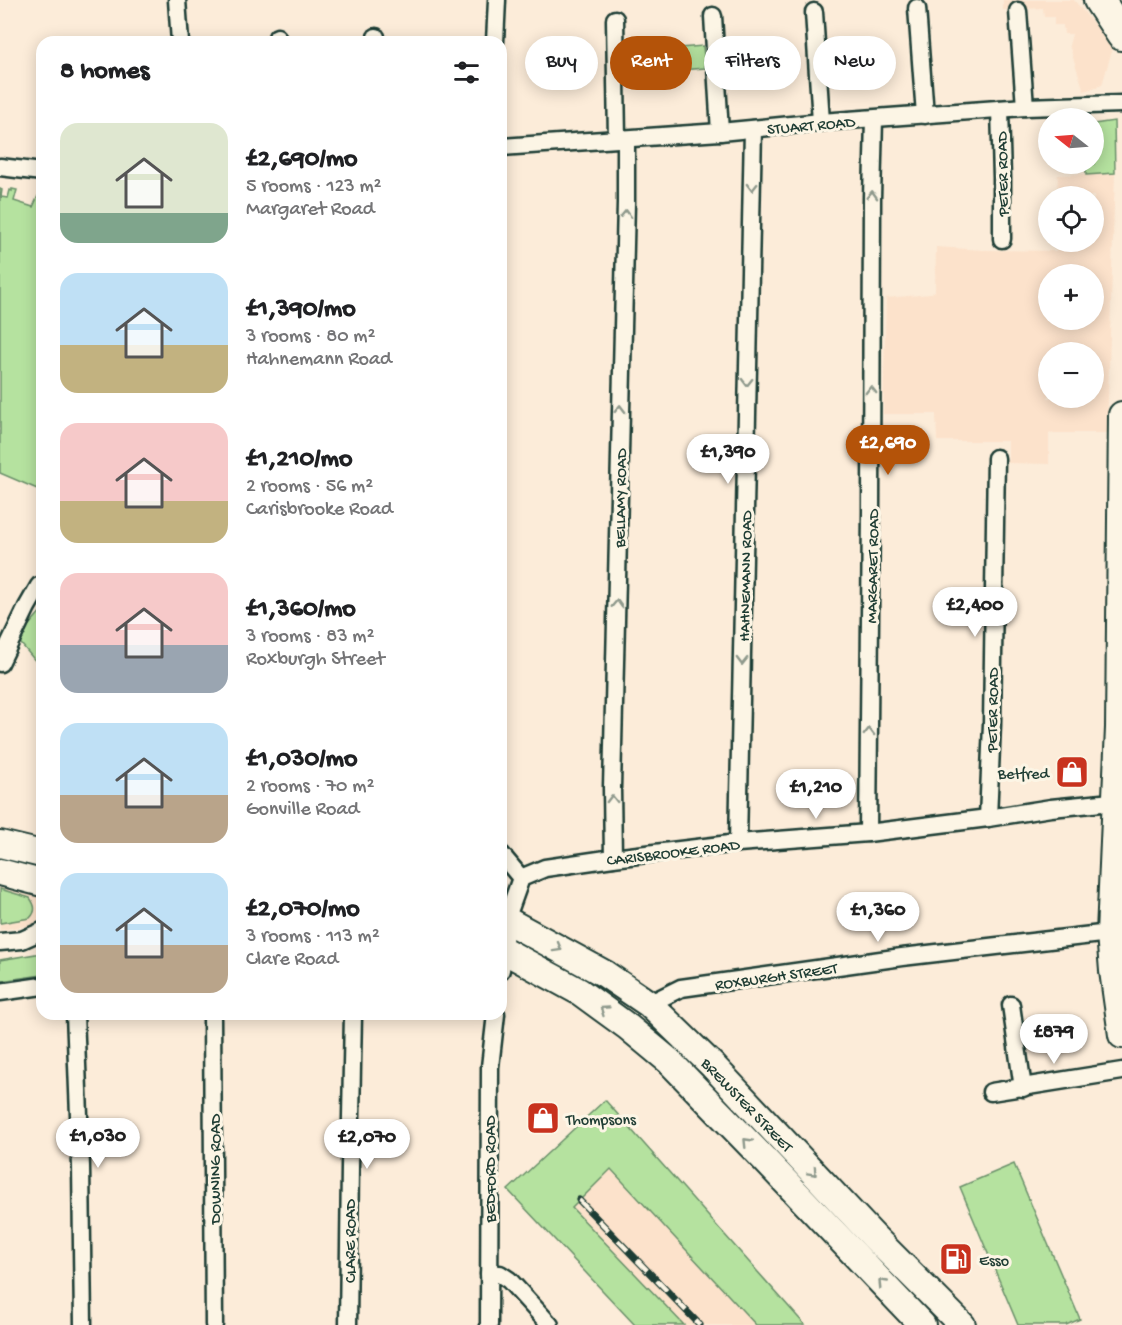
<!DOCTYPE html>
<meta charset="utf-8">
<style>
body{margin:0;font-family:"Gochi Hand",sans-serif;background:#f6f6f6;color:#202124;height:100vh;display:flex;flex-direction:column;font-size:22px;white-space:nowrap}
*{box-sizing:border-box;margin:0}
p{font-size:20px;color:#757577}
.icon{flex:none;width:33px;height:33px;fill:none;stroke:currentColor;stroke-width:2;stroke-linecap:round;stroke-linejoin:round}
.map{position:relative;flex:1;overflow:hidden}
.drawer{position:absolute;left:36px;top:36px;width:471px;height:984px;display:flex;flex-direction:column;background:#fff;border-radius:18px;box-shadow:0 3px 15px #0003}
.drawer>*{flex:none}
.top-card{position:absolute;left:525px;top:36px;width:507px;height:54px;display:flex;gap:12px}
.needle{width:39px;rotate:287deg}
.fabs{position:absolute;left:1038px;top:108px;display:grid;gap:12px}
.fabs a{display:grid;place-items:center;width:66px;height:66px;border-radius:50%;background:#fff;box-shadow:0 3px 15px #0003;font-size:30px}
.price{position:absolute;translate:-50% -51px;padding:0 14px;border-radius:21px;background:#fff;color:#222;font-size:20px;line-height:39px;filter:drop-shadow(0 2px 3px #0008)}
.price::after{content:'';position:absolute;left:50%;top:36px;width:18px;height:14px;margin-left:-9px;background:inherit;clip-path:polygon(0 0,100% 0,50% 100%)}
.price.active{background:#b45309;color:#fff}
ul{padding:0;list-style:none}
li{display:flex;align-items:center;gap:18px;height:150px;padding:0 24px}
li span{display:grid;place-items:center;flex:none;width:168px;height:120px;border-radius:18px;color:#555}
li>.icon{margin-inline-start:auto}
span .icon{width:72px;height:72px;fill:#fffc;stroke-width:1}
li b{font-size:26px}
h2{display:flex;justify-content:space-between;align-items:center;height:72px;padding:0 24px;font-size:26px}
.chip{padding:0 21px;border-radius:27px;background:#fff;box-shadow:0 3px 15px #0003;font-size:21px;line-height:54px}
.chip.active{background:#b45309;color:#fff}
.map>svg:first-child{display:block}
.built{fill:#fce2cb;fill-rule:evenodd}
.green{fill:#b5e29f;stroke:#6a906a;stroke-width:1.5}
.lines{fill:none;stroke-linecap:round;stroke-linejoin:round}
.street-casing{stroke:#1f3d34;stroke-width:21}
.primary-casing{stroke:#1f3d34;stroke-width:30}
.highway-casing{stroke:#1f3d34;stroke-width:34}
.street{stroke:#fcf5e5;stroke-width:16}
.primary{stroke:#fcf5e5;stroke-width:26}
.highway{stroke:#fcf5e5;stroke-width:30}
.rail-casing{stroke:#1f3d34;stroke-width:7}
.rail{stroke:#fcf5e5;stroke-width:4.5;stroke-dasharray:14;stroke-linecap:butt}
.oneway{stroke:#8e998c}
.labels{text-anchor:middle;stroke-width:6;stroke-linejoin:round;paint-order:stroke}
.street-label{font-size:16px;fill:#1f3d34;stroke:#fcf5e5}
.poi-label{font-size:16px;fill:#1f3d34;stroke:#fcf5e5;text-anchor:start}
</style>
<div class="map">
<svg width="1122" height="1325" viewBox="0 0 1122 1325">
<rect width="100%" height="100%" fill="#fcecd9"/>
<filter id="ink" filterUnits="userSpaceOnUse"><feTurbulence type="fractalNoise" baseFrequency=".0167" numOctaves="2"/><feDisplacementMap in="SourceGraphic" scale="12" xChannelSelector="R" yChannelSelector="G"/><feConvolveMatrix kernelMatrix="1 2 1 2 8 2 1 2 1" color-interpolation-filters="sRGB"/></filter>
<g filter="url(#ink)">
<g class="built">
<path d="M1003,0H1074L1113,47L1102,85L1084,91L1069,45L1072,34H1064L1063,25H1054V17H1044L1043,8L1003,10Z"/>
<path d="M1115,173L1107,433H1049V464L1008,463V441H937L936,414H883L886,298L930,294L935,291L936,247L984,250L1056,251L1057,242H1094V196H1057L1058,175ZM1048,274H1094V320H1048ZM1048,352H1094V398H1048Z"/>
<path d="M0,881L34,892L42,901V913L39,919L34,924L27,926L0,930Z"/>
<path d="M611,1169L756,1325H684L572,1207Z"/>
</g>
<g class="green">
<path d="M703,46L705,68L667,71V49Z"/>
<path d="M1114,121L1115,173L1086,175V164H1094V124Z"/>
<path d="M0,189L2,190L1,197L8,198L10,190L12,191V189L17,190L14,201L33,207L38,196H42V491L0,473Z"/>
<path d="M42,610V669L17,639Z"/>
<path d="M0,889L30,898C35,905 37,911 30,918L0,923Z"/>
<path d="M42,953V975L0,981V960Z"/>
<path d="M605,1100L805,1325H756L611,1169L572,1208L684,1325H635L508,1190Z"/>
<path d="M1014,1164L1080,1319L1066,1325H1018L960,1187Z"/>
</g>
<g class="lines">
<defs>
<g id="street">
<path d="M177,0L180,42"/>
<path d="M917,8L925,115"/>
<path d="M1018,11L1025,107"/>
<path d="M814,12L821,122"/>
<path d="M713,16L720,132"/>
<path d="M615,19L617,139"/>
<path d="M277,37L278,42"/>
<path d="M376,37V42"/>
<path d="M495,42L497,0"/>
<path d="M1000,109L1002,178V239"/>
<path d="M501,147L720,132L821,122L1025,107L1122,104"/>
<path d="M0,167L42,172"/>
<path d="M0,663L27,607L39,586"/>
<path d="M988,818L992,724L996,458"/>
<path d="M868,833L871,511L872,198L874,119"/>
<path d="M738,843L753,129"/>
<path d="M501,854L521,878"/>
<path d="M613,858L612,788L626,203V139"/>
<path d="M0,942L22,940L42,931"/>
<path d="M501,970L506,920L521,878L545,868L613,858L738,843L868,833L988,818L1051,808L1122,801"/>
<path d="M0,992L42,986"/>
<path d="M649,1004L681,988L902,957L1118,932"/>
<path d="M1011,1005L1023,1088"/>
<path d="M75,1014L81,1166L83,1325"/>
<path d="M212,1014L214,1325"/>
<path d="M991,1092L1122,1071"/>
<path d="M489,1274H500L509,1280L550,1325"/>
<path d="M348,1325L350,1167L353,1014"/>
<path d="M489,1325L490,1067L496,1014"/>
</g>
<g id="primary">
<path d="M1122,415L1119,728L1110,933L1113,971L1122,1035"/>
<path d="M0,844L42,854"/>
<path d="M0,872L42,883"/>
<path d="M501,918L506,920L605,974L649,1004L713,1066L874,1237L962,1325"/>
<path d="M501,949L580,992L628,1027L669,1061L765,1160L922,1325"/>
</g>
<path id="highway" d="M1099,0L1122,35"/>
</defs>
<use href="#street" class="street-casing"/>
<use href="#primary" class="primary-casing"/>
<use href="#highway" class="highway-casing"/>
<use href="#street" class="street"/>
<use href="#primary" class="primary"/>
<use href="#highway" class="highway"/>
<defs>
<path id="rail" d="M579,1200L700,1325"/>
</defs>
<use href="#rail" class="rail-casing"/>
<use href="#rail" class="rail"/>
</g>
<defs><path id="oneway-chevron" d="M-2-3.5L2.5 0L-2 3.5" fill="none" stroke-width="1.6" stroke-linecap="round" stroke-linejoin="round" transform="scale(1.5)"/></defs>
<g class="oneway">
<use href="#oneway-chevron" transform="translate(752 187) rotate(91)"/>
<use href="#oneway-chevron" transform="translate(872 195) rotate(-88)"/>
<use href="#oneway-chevron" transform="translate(626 214) rotate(-88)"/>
<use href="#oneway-chevron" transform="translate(747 382) rotate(91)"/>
<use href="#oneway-chevron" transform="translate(871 390) rotate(-90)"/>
<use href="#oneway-chevron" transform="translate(620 409) rotate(-89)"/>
<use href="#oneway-chevron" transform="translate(617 604) rotate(-88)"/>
<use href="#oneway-chevron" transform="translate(742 661) rotate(91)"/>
<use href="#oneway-chevron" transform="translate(869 732) rotate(-89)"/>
<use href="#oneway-chevron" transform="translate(612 799) rotate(-91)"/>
<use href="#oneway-chevron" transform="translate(558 948) rotate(29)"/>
<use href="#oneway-chevron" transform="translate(604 1010) rotate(-145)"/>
<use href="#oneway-chevron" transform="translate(747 1142) rotate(-134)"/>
<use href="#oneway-chevron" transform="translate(813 1172) rotate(47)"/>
<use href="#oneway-chevron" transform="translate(882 1283) rotate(-134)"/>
</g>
</g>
<defs>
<symbol id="shop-square" viewBox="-11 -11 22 22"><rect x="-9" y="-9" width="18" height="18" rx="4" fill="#c8321e" stroke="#fcf5e5"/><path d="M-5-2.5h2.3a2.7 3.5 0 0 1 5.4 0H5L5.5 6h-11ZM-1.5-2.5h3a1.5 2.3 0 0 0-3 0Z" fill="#fff"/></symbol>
<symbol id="fuel-square" viewBox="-11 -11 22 22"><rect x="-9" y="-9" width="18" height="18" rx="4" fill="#c8321e" stroke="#fcf5e5"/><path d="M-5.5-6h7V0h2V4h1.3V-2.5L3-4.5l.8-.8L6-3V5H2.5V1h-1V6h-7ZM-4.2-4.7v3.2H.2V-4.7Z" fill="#fff"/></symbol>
</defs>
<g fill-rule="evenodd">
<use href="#shop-square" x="1053" y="753" width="38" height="38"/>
<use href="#shop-square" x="524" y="1099" width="38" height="38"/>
<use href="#fuel-square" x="937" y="1240" width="38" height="38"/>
</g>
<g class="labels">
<g class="street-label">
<text transform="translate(811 124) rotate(-5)" y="6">STUART ROAD</text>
<text transform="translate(1001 174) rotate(-91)" y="6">PETER ROAD</text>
<text transform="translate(619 498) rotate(-89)" y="6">BELLAMY ROAD</text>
<text transform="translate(871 566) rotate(-89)" y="6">MARGARET ROAD</text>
<text transform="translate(744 576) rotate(-89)" y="6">HAHNEMANN ROAD</text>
<text transform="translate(991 710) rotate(-89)" y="6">PETER ROAD</text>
<text transform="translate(673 851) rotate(-7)" y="6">CARISBROOKE ROAD</text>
<text transform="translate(776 975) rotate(-8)" y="6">ROXBURGH STREET</text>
<text transform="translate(748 1104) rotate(46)" y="6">BREWSTER STREET</text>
<text transform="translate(214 1169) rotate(-90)" y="6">DOWNING ROAD</text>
<text transform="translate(489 1169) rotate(-90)" y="6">BEDFORD ROAD</text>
<text transform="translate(349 1241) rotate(-90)" y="6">CLARE ROAD</text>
</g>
<g class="poi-label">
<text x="1049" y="778" text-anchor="end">Betfred</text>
<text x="566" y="1124">Thompsons</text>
<text x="979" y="1265">Esso</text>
</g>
</g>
</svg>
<div class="fabs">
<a><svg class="needle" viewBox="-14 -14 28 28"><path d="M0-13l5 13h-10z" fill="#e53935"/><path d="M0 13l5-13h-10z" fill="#757577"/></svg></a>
<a><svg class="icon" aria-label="locate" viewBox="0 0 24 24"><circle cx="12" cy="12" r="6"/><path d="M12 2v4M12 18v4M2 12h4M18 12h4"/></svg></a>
<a>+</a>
<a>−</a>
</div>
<b class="price active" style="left:888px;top:476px">£2,690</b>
<b class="price" style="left:728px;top:485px">£1,390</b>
<b class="price" style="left:975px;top:638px">£2,400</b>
<b class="price" style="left:816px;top:820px">£1,210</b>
<b class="price" style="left:878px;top:943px">£1,360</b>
<b class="price" style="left:1054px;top:1065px">£879</b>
<b class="price" style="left:98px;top:1169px">£1,030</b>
<b class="price" style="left:367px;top:1170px">£2,070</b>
<div class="top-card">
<a class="chip">Buy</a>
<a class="chip active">Rent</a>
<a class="chip">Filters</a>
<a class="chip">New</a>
</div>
<section class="drawer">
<h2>8 homes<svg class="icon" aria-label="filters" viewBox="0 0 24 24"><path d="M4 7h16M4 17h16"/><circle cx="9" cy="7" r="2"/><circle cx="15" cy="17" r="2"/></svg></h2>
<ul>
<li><span style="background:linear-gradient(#dfe7d0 75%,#7fa58c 0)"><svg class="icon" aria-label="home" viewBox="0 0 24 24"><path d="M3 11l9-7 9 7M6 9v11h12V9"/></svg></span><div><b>£2,690/mo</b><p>5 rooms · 123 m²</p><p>Margaret Road</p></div></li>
<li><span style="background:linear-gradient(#bfe0f5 60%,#c2b280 0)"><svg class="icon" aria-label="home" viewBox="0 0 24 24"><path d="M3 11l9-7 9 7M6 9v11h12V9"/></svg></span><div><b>£1,390/mo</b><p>3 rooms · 80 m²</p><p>Hahnemann Road</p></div></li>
<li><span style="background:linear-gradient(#f6c9c9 65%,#c2b280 0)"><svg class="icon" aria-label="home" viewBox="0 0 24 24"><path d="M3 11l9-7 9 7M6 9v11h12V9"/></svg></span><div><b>£1,210/mo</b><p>2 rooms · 56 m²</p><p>Carisbrooke Road</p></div></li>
<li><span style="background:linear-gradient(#f6c9c9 60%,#9aa5b1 0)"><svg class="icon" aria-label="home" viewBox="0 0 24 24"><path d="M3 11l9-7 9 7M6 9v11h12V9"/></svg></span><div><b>£1,360/mo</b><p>3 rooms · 83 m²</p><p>Roxburgh Street</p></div></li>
<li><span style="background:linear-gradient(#bfe0f5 60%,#b9a48a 0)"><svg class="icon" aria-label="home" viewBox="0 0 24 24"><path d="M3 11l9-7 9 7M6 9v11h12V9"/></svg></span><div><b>£1,030/mo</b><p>2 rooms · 70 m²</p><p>Gonville Road</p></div></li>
<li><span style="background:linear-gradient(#bfe0f5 60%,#b9a48a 0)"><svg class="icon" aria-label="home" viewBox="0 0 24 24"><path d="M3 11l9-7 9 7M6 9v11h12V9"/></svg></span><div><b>£2,070/mo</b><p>3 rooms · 113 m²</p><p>Clare Road</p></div></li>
</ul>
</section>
</div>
